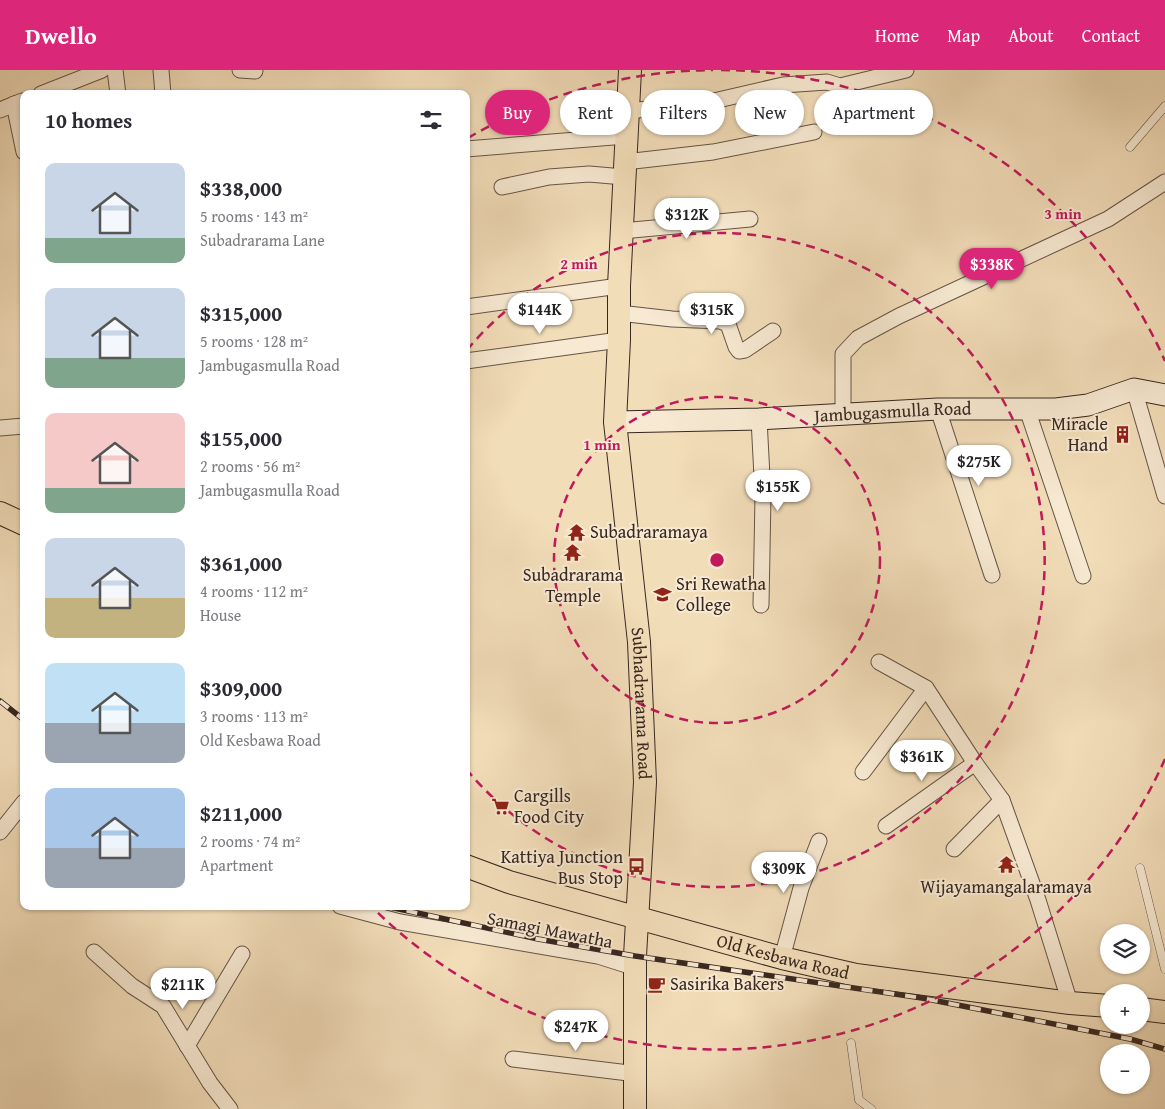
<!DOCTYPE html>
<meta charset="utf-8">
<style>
body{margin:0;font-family:"Gentium Book Plus",serif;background:#f7f7f7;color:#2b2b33;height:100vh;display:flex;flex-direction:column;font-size:19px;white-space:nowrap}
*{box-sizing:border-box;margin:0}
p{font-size:16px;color:#7c7c81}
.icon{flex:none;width:28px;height:28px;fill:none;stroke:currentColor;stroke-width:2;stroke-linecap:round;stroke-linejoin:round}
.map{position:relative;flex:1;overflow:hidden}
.panel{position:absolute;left:20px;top:20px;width:450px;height:820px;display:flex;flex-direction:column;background:#fff;border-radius:10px;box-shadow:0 1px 4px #0004}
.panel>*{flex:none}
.guide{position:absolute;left:485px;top:20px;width:475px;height:45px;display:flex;gap:10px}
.controls{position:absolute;left:1100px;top:854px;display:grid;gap:10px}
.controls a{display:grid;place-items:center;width:50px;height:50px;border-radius:50%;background:#fff;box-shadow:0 1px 4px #0004;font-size:25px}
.price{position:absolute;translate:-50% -42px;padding:0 11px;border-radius:18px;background:#fff;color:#222;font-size:16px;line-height:32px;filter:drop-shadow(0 1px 2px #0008)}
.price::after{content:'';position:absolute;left:50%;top:30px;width:15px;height:11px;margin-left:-8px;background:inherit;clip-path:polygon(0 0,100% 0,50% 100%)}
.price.on{background:#db2777;color:#fff}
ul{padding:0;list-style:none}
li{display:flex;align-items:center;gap:15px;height:125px;padding:0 25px}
li span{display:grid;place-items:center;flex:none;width:140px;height:100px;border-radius:10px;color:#555}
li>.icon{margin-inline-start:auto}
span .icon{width:60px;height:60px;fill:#fffc;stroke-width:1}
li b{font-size:21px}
h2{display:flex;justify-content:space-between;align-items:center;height:60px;padding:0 25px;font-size:21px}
.chip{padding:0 18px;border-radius:22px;background:#fff;box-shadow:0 1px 4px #0004;font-size:18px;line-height:45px}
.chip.on{background:#db2777;color:#fff}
header{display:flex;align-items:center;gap:30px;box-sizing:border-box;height:70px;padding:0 25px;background:#db2777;color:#fff}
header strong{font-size:24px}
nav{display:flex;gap:28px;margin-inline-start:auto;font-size:18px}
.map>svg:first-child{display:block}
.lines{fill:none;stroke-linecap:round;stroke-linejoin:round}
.lane-casing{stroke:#665446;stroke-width:9}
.street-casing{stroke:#665446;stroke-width:17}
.secondary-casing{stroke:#382720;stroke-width:23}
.primary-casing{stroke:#382720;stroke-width:24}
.lane{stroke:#f7e9d2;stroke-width:8}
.street{stroke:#f7e9d2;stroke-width:15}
.secondary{stroke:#f7e9d2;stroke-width:21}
.primary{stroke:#f2ddb9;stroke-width:22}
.rail-casing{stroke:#382720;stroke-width:5.5}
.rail{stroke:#f7e9d2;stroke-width:4;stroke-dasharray:11;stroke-linecap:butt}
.ring{fill:none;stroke:#c2185b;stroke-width:2.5;stroke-dasharray:9 6}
.labels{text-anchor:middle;stroke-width:4;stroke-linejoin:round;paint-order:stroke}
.street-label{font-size:18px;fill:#382720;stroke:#f7e9d2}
.poi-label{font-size:18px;fill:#382720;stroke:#f7e9d2;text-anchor:start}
.centre{fill:#c2185b;stroke:#f7e9d2;stroke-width:2.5}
.ring-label{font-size:15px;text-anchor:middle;font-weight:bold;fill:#c2185b;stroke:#f7e9d2;stroke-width:4;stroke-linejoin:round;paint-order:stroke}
</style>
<header>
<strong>Dwello</strong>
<nav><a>Home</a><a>Map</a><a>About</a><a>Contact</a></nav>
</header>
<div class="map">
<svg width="1165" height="1039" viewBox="0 0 1165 1039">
<rect width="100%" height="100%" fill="#f2ddb9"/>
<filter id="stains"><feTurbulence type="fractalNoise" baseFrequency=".004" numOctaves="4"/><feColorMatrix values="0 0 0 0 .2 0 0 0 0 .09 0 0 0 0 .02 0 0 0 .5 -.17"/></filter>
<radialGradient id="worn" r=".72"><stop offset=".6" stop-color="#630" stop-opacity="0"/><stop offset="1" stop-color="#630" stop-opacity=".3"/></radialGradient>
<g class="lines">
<defs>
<g id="lane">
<path d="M1130,77L1165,36"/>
<path d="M1140,798L1165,899"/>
<path d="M851,973L859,1030L871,1039"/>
</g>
<g id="street">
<path d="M115,0L118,24"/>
<path d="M161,0L163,24"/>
<path d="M240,0L255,1"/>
<path d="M41,24L102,0"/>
<path d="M14,34L24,82"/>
<path d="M0,40L22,31"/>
<path d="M628,41L705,33L783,15L827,12L840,16L906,0"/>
<path d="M466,79L626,66"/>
<path d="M625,92L713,82L814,62"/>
<path d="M502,117L549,107L589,104L624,107"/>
<path d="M622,161L750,149"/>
<path d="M466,237L619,216"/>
<path d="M619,243L672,249L720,251L728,254L736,277L739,281L745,280L773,261"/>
<path d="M466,291L619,270"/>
<path d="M1134,319L1165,426"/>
<path d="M938,339L992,505"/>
<path d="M1027,339L1083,506"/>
<path d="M843,343V284L858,268L899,246L1108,149L1165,112"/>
<path d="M759,349L763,426L761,535"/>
<path d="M0,358L24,356"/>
<path d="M879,592L926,618L975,693L1002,730L1038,830L1070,933"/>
<path d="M863,702L926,618"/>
<path d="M886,756L975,693"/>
<path d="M0,762L24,732"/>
<path d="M954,779L1002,730"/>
<path d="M340,836L400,852L598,886L636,898"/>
<path d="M94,882L132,916L163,936L210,1013L230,1039"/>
<path d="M782,888L801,818L819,771"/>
<path d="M187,976L242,884"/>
<path d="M513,989L637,1004"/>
</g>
<g id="secondary">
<path id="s1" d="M615,352L759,349L938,339H1056L1088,335L1134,319L1165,325"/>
</g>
<g id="primary">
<path id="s2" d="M630,0L619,216V270L615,352L639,572L645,712L635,886V1039"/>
<path d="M0,443L24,454"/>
<path id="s3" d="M466,796L509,812L782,888L856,905L1070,933L1109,936"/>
<path d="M1141,939L1165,942"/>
</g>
</defs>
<use href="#lane" class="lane-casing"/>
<use href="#street" class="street-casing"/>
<use href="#secondary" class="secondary-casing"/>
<use href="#primary" class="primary-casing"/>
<use href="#lane" class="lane"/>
<use href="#street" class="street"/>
<use href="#secondary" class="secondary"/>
<use href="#primary" class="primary"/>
<defs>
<g id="rail">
<path d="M0,631L24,650"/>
<path d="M385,836L538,869L635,886L922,928L1130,969L1165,979"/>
</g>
</defs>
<use href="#rail" class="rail-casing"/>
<use href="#rail" class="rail"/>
</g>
<g class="ring">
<circle cx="717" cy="490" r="163"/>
<path d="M467 280A327 327 0 1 1 467 700"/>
<path d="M1165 689A490 490 0 0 1 371 836M468 68A490 490 0 0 1 713 0M721 0A490 490 0 0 1 1165 291"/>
</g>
<defs>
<symbol id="building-bare" viewBox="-9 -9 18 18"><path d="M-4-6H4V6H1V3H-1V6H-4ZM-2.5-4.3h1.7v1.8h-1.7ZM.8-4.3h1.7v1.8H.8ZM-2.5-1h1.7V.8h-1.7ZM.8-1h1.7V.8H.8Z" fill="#8f2418" stroke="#f7e9d2" stroke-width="2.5" paint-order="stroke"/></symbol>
<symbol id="temple-bare" viewBox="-9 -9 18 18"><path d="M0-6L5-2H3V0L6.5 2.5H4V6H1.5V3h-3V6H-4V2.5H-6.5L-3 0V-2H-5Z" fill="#8f2418" stroke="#f7e9d2" stroke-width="2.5" paint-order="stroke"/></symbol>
<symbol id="school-bare" viewBox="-9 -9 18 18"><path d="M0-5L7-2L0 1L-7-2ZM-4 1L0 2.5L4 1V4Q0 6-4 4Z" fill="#8f2418" stroke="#f7e9d2" stroke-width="2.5" paint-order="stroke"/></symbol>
<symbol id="supermarket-bare" viewBox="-9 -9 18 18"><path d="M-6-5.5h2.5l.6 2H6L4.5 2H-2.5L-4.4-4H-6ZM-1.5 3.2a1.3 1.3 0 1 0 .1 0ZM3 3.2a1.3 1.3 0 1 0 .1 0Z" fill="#8f2418" stroke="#f7e9d2" stroke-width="2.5" paint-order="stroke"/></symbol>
<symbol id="bus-bare" viewBox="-9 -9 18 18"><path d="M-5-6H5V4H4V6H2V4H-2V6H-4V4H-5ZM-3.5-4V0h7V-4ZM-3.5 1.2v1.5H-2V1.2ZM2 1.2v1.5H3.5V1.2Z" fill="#8f2418" stroke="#f7e9d2" stroke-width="2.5" paint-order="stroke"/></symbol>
<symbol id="cafe-bare" viewBox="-9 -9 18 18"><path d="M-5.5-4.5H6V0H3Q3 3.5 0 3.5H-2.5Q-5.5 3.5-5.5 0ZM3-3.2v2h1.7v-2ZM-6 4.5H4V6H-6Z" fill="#8f2418" stroke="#f7e9d2" stroke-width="2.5" paint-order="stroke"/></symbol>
</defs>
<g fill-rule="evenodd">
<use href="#building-bare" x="1110" y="352" width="25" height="25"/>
<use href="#temple-bare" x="564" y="450" width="25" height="25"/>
<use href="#temple-bare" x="560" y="470" width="25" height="25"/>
<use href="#school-bare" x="650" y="512" width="25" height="25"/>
<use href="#supermarket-bare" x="488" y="724" width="25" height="25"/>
<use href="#temple-bare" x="994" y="782" width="25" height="25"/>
<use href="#bus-bare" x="624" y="784" width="25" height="25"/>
<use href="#cafe-bare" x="644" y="902" width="25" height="25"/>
</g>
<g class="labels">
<g class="street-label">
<text dy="6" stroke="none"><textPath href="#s1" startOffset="278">Jambugasmulla Road</textPath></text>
<text dy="6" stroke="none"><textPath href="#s2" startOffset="635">Subhadrarama Road</textPath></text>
<text transform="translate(550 860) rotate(11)" y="6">Samagi Mawatha</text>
<text dy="6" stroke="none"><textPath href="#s3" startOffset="330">Old Kesbawa Road</textPath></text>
</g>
<g class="poi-label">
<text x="1108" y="360" text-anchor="end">Miracle<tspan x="1108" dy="21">Hand</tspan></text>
<text x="590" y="468">Subadraramaya</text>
<text x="573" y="511" text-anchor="middle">Subadrarama<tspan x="573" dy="21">Temple</tspan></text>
<text x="676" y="520">Sri Rewatha<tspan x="676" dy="21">College</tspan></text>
<text x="514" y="732">Cargills<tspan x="514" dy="21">Food City</tspan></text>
<text x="623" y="793" text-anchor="end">Kattiya Junction<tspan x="623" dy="21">Bus Stop</tspan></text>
<text x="1006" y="823" text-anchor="middle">Wijayamangalaramaya</text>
<text x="670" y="920">Sasirika Bakers</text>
</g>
</g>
<circle cx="717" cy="490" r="8" class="centre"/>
<g class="ring-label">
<text x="1063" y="149">3 min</text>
<text x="579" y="199">2 min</text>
<text x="602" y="380">1 min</text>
</g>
<rect width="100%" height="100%" filter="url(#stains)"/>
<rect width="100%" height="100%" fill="url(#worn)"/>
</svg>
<div class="controls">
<a><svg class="icon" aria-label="layers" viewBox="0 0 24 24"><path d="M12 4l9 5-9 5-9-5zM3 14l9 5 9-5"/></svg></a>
<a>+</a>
<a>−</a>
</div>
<b class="price" style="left:687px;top:170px">$312K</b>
<b class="price on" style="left:992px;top:220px">$338K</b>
<b class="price" style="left:540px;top:265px">$144K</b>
<b class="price" style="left:712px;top:265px">$315K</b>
<b class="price" style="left:979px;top:417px">$275K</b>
<b class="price" style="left:778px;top:442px">$155K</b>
<b class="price" style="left:922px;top:712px">$361K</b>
<b class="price" style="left:784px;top:824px">$309K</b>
<b class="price" style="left:183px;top:940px">$211K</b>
<b class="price" style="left:576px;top:982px">$247K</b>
<div class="guide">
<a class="chip on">Buy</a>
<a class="chip">Rent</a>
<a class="chip">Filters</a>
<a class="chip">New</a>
<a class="chip">Apartment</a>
</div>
<section class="panel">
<h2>10 homes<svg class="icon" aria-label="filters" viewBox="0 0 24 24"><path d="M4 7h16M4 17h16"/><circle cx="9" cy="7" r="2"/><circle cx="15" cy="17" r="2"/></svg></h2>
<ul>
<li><span style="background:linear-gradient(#c9d6e8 75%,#7fa58c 0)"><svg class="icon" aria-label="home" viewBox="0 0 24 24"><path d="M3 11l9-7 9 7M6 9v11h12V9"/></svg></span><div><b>$338,000</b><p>5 rooms · 143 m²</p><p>Subadrarama Lane</p></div></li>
<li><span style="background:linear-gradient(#c9d6e8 70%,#7fa58c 0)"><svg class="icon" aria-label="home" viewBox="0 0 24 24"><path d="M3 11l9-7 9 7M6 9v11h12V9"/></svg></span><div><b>$315,000</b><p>5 rooms · 128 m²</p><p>Jambugasmulla Road</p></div></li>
<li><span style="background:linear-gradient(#f6c9c9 75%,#7fa58c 0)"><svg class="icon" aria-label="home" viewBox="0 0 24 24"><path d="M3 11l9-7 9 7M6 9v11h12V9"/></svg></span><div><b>$155,000</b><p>2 rooms · 56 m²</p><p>Jambugasmulla Road</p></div></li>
<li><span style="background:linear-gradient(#c9d6e8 60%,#c2b280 0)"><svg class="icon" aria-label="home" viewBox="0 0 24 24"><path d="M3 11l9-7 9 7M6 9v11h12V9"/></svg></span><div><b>$361,000</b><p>4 rooms · 112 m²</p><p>House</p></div></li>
<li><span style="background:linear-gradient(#bfe0f5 60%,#9aa5b1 0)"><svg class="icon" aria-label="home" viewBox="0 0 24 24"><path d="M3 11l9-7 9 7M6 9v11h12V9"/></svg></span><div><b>$309,000</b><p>3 rooms · 113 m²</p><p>Old Kesbawa Road</p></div></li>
<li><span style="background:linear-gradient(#a9c7e8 60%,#9aa5b1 0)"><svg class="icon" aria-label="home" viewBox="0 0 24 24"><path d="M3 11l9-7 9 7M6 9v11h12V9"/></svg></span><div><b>$211,000</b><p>2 rooms · 74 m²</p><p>Apartment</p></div></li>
</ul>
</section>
</div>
